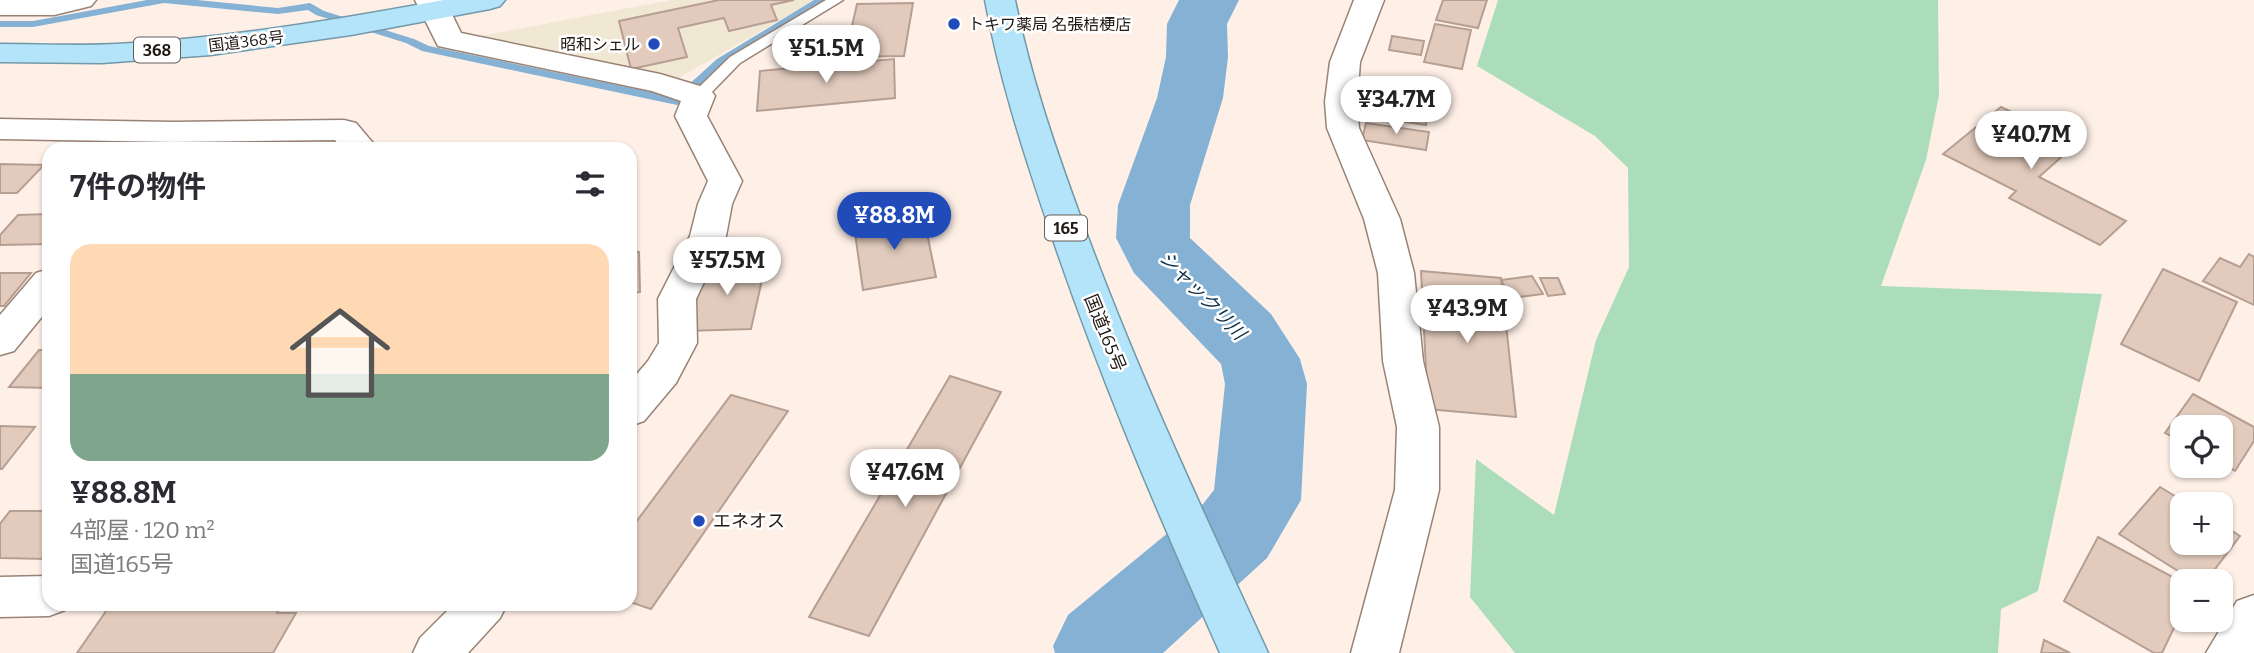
<!DOCTYPE html>
<html lang="ja">
<meta charset="utf-8">
<style>
body{margin:0;font-family:Bitter,"Noto Sans JP",serif;background:#f2f2f3;color:#2b2b33;height:100vh;display:flex;flex-direction:column;font-size:26px;white-space:nowrap}
*{box-sizing:border-box;margin:0}
p{font-size:23px;color:#7c7c81}
.icon{flex:none;width:38px;height:38px;fill:none;stroke:currentColor;stroke-width:2;stroke-linecap:round;stroke-linejoin:round}
.map{position:relative;flex:1;overflow:hidden}
.panel{position:absolute;left:42px;top:142px;width:595px;height:469px;display:flex;flex-direction:column;background:#fff;border-radius:21px;box-shadow:0 2px 5px #0004}
.panel>*{flex:none}
.controls{position:absolute;left:2170px;top:415px;display:grid;gap:14px}
.controls a{display:grid;place-items:center;width:63px;height:63px;border-radius:14px;background:#fff;box-shadow:0 2px 5px #0004;font-size:35px}
.price{position:absolute;translate:-50% -60px;padding:0 16px;border-radius:24px;background:#fff;color:#222;font-size:23px;line-height:46px;filter:drop-shadow(0 2px 4px #0008)}
.price::after{content:'';position:absolute;left:50%;top:42px;width:21px;height:16px;margin-left:-10px;background:inherit;clip-path:polygon(0 0,100% 0,50% 100%)}
.price.selected{background:#214bb9;color:#fff}
ul{padding:0;list-style:none}
li{display:grid;align-content:center;gap:14px;height:371px;padding:0 28px}
li span{display:grid;place-items:center;height:217px;border-radius:21px;color:#555}
li>.icon{margin-inline-start:auto}
span .icon{width:126px;height:126px;fill:#fffc;stroke-width:1}
li b{font-size:30px}
h2{display:flex;justify-content:space-between;align-items:center;height:84px;padding:0 28px;font-size:30px}
.map>svg:first-child{display:block}
.commercial{fill:#f1e8d3}
.green{fill:#acddbb}
.lines{fill:none;stroke-linecap:round;stroke-linejoin:round}
.stream{fill:#84b1d4;fill-rule:evenodd}
.river{fill:#84b1d4;fill-rule:evenodd}
.building{fill:#e2cbbd;stroke:#b69f92;stroke-width:2}
.service-casing{stroke:#988376;stroke-width:3}
.minor-casing{stroke:#988376;stroke-width:3}
.trunk-casing{stroke:#7399a8;stroke-width:3}
.service{fill:#fff;fill-rule:evenodd}
.minor{fill:#fff;fill-rule:evenodd}
.trunk{fill:#b3e4fa;fill-rule:evenodd}
.poi-dot{fill:#214bb9;stroke:#fff;stroke-width:2.5}
.labels{text-anchor:middle;stroke-width:5;stroke-linejoin:round;paint-order:stroke}
.far-poi-label{font-size:16px;fill:#201813;stroke:#fff;text-anchor:start}
.far-street-label{font-size:16px;fill:#201813;stroke:#fff}
.shield{fill:#fff;stroke:#635d5a;stroke-width:2}
.shield-label{font-size:16px;font-weight:bold;fill:#201813}
.street-label{font-size:18px;fill:#201813;stroke:#fff}
.poi-label{font-size:18px;fill:#201813;stroke:#fff;text-anchor:start}
.water-label{font-size:19px;font-style:italic;fill:#0c3049;stroke:#fff}
</style>
<div class="map">
<svg width="2254" height="653" viewBox="0 0 2254 653">
<rect width="100%" height="100%" fill="#fef0e7"/>
<path class="commercial" d="M671,0H815L675,80L470,38Z"/>
<path class="green" d="M1498,0H1938L1939,95L1926,160L1881,286L2102,294L2038,591L2001,609L1998,653H1515L1470,597L1476,459L1554,515L1596,340L1629,267L1628,168L1595,136L1477,66Z"/>
<g class="lines">
<path class="stream" d="M147,0H197L278,8L310,3L324,11L414,39L429,46L675,97L717,59L814,0H826L725,63L681,104L677,105L422,51L406,43L316,15L308,10L278,14L164,3L33,27H0V21H33Z"/>
<path class="river" d="M1179,0H1239L1227,24L1228,57L1223,98L1190,205V238L1271,314L1300,359L1307,384L1301,500L1267,558L1163,653H1055L1053,646L1068,615L1203,504L1214,490L1225,384L1221,364L1134,273L1116,238L1118,205L1157,98L1166,57L1167,24Z"/>
</g>
<g class="building">
<path d="M719,0H794L771,5L777,20L729,31L724,18L678,28L687,57L631,69L619,21Z"/>
<path d="M1443,0H1487L1478,28L1436,20Z"/>
<path d="M913,3L904,56L845,57L857,4Z"/>
<path d="M1435,24L1471,30L1462,69L1424,62Z"/>
<path d="M1392,36L1424,41L1421,55L1389,50Z"/>
<path d="M894,59L895,98L757,111L760,71Z"/>
<path d="M1390,83L1429,88L1426,125L1385,119Z"/>
<path d="M2001,107L2077,143L2039,177L2126,221L2100,245L2009,198L2016,191L1943,154Z"/>
<path d="M1366,123L1429,132L1426,150L1362,140Z"/>
<path d="M0,164L44,165L17,193H0Z"/>
<path d="M49,214V244L0,245V235L18,215Z"/>
<path d="M923,214L936,277L863,290L854,226Z"/>
<path d="M630,251L639,252L640,292L630,294Z"/>
<path d="M2249,254L2254,257V305L2203,281L2220,258L2240,267Z"/>
<path d="M766,262L751,329L686,331L705,264Z"/>
<path d="M2163,269L2237,302L2199,381L2121,344Z"/>
<path d="M1421,271L1501,278L1516,417L1428,409Z"/>
<path d="M0,273H31L4,306H0Z"/>
<path d="M1532,276L1543,294L1511,298L1501,280Z"/>
<path d="M1540,278H1558L1565,294L1548,296Z"/>
<path d="M39,350H49V388L9,387Z"/>
<path d="M950,376L1001,392L869,636L809,617Z"/>
<path d="M2193,394L2254,427V441L2235,471L2221,463V427H2182V442L2165,433Z"/>
<path d="M731,395L788,411L651,609L630,602V530Z"/>
<path d="M0,426L35,427L2,469H0Z"/>
<path d="M2160,487L2188,504H2182V542H2221V524L2240,536L2206,581H2194L2119,534Z"/>
<path d="M10,511H49L47,559L0,558V524Z"/>
<path d="M2098,537L2182,582V611L2162,653H2154L2064,601Z"/>
<path d="M111,604L281,605L277,613H296L273,653H77Z"/>
<path d="M2044,640L2070,653H2041Z"/>
</g>
<g class="lines">
<defs>
<path id="service" d="M826,0H843L740,63L705,99H693L691,96L693,93L730,57Z"/>
<g id="minor">
<path d="M0,0H96L91,6L54,15H0Z"/>
<path d="M415,0H445L461,33L660,74L710,89L715,96L707,116L742,181L732,204L726,236L696,299L697,343L676,383L644,421L630,426V382L648,361L659,343L658,299L690,236L698,204L708,181L675,116L681,101L652,91L438,46Z"/>
<path d="M1354,0H1384L1360,62L1357,102L1359,128L1400,219L1414,273L1423,361L1439,427V490L1399,653H1351L1395,490L1397,427L1383,361L1378,273L1364,219L1327,128L1325,102L1330,62Z"/>
<path d="M0,119L173,122L344,120L356,123L378,149H342L335,140L173,142L0,139Z"/>
<path d="M49,269V308L14,351L0,355V315L36,273Z"/>
<path d="M49,576V604H68L65,610L49,616L0,617V577Z"/>
<path d="M2254,595V653H2206L2237,601Z"/>
<path d="M454,604H507L500,618L468,653H413L420,638Z"/>
</g>
<g id="trunk">
<path d="M444,0H505L500,6L490,9L351,35L211,55L102,63L0,62V44C39,44 78,46 117,44C227,38 336,20 444,0Z"/>
<path d="M985,0H1015C1030,75 1055,147 1081,218C1135,367 1202,509 1268,653H1220C1157,512 1097,371 1048,225C1023,151 999,77 985,0Z"/>
</g>
</defs>
<use href="#service" class="service-casing"/>
<use href="#minor" class="minor-casing"/>
<use href="#trunk" class="trunk-casing"/>
<use href="#service" class="service"/>
<use href="#minor" class="minor"/>
<use href="#trunk" class="trunk"/>
</g>
<g class="poi-dot">
<circle cx="954" cy="24" r="7"/>
<circle cx="654" cy="44" r="7"/>
<circle cx="699" cy="521" r="7"/>
</g>
<g class="labels">
<g class="far-poi-label">
<text x="968" y="30">トキワ薬局 名張桔梗店</text>
<text x="640" y="50" text-anchor="end">昭和シェル</text>
</g>
<g class="far-street-label">
<text transform="translate(246 41) rotate(-7)" y="6">国道368号</text>
</g>
<g class="shield">
<rect x="134" y="37.5" width="46" height="25" rx="5"/>
<rect x="1045" y="215.5" width="42" height="25" rx="5"/>
</g>
<g class="shield-label">
<text x="157" y="56">368</text>
<text x="1066" y="234">165</text>
</g>
<g class="street-label">
<text transform="translate(1105 333) rotate(68)" y="6">国道165号</text>
</g>
<g class="poi-label">
<text x="713" y="527">エネオス</text>
</g>
<g class="water-label">
<text transform="translate(1203 295) rotate(46)" y="7">シャックリ川</text>
</g>
</g>
</svg>
<div class="controls">
<a><svg class="icon" aria-label="locate" viewBox="0 0 24 24"><circle cx="12" cy="12" r="6"/><path d="M12 2v4M12 18v4M2 12h4M18 12h4"/></svg></a>
<a>+</a>
<a>−</a>
</div>
<b class="price" style="left:826px;top:85px">¥51.5M</b>
<b class="price" style="left:1396px;top:136px">¥34.7M</b>
<b class="price" style="left:2031px;top:171px">¥40.7M</b>
<b class="price selected" style="left:894px;top:252px">¥88.8M</b>
<b class="price" style="left:727px;top:297px">¥57.5M</b>
<b class="price" style="left:1467px;top:345px">¥43.9M</b>
<b class="price" style="left:905px;top:509px">¥47.6M</b>
<section class="panel">
<h2>7件の物件<svg class="icon" aria-label="filters" viewBox="0 0 24 24"><path d="M4 7h16M4 17h16"/><circle cx="9" cy="7" r="2"/><circle cx="15" cy="17" r="2"/></svg></h2>
<ul>
<li><span style="background:linear-gradient(#ffd9b3 60%,#7fa58c 0)"><svg class="icon" aria-label="home" viewBox="0 0 24 24"><path d="M3 11l9-7 9 7M6 9v11h12V9"/></svg></span><div><b>¥88.8M</b><p>4部屋 · 120 m²</p><p>国道165号</p></div></li>
</ul>
</section>
</div>
